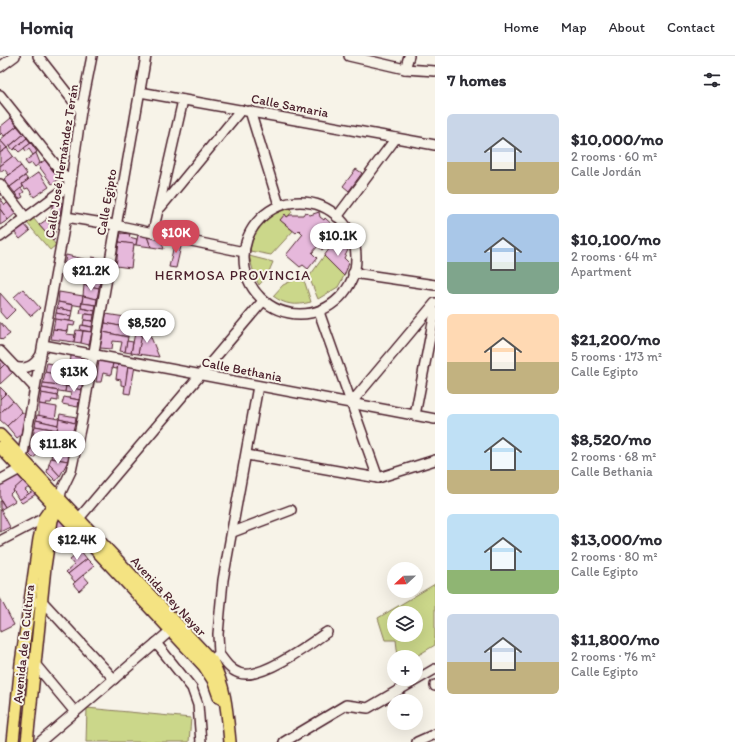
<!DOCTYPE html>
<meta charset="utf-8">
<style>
body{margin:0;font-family:Itim,sans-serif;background:#f7f7f7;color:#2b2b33;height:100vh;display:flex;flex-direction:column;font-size:15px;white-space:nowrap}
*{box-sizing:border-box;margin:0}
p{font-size:13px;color:#7c7c81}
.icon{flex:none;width:22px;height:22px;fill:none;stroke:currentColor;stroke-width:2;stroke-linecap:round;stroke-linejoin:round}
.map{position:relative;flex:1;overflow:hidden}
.panel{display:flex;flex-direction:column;background:#fff;width:300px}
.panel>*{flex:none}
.needle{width:26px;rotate:248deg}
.controls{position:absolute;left:387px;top:506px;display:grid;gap:8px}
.controls a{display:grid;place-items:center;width:36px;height:36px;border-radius:50%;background:#fff;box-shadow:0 4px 16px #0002;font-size:20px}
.price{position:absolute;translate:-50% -34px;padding:0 9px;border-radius:14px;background:#fff;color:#222;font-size:13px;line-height:26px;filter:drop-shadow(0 1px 2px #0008)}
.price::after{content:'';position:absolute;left:50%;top:24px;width:12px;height:9px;margin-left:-6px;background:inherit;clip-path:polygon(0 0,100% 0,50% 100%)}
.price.active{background:#d1495b;color:#fff}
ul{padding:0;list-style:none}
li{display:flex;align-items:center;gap:12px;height:100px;padding:0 12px}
li span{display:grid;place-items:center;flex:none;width:112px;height:80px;border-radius:6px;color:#555}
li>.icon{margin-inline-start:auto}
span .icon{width:48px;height:48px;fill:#fffc;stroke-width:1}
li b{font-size:17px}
h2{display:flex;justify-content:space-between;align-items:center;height:48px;padding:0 12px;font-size:17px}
header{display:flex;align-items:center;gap:24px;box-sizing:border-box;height:56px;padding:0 20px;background:#fff;border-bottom:1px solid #e1e1e2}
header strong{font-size:19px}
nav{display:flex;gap:22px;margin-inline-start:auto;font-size:14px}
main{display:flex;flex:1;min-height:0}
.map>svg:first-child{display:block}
.green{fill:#cbd78a;stroke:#8a7b5a;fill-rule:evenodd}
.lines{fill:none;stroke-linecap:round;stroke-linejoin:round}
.stream{stroke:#74809e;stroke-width:2}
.building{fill:#e6b8db;stroke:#4a1f2b}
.minor-casing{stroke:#4a1f2b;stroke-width:12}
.major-casing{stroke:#4a1f2b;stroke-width:14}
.minor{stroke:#f7f3e8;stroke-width:9}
.major{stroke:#f4e382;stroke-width:11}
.labels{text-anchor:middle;stroke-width:4;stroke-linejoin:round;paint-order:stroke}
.street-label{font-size:13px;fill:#4a1f2b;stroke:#f7f3e8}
.neighbourhood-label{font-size:14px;letter-spacing:1px;fill:#4a1f2b;stroke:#f7f3e8}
</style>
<header>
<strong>Homiq</strong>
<nav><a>Home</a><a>Map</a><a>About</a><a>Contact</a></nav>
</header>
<main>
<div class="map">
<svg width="435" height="686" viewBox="0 0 435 686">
<rect width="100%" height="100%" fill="#f7f3e8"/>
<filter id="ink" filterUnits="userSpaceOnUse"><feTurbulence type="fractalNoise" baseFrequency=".025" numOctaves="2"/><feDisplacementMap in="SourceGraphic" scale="8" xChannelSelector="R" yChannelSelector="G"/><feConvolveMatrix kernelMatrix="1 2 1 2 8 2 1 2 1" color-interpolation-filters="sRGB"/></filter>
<g filter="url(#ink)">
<g class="green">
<path d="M289,151L292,156L287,161L285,159L280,164L293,175L271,199L250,195C252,172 267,155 289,151Z"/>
<path d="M33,162L56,189L50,194L27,167Z"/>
<path d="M249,200L273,206L267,220L259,229L255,221Z"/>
<path d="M324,200L344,220L338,231L318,243L309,221Z"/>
<path d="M300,221L305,227L311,246C296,250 285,249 273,240L283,229Z"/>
<path d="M435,528V589L415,601H398L396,584H385L378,562ZM394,557H416V579H394Z"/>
<path d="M87,652L191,662L189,686H86Z"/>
</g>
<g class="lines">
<path class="stream" d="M59,496L76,481"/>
</g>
<g class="building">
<path d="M11,62L17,70L4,80L2,77L0,79V71Z"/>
<path d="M17,70L24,78L7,92L0,84Z"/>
<path d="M24,78L27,82L13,94L10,90Z"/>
<path d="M27,82L31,87L19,96L15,92Z"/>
<path d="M0,84L7,92L0,97Z"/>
<path d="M31,87L37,96L33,99L29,93L26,95L24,92Z"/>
<path d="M7,92L13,100L0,110V97Z"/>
<path d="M36,97L40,107L35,111L32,107L28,109L25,105Z"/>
<path d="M13,100L21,110L9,119L4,113L0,116V110Z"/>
<path d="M45,104L59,123L52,128L38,109Z"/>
<path d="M21,110L27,118L10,131L4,123Z"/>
<path d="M356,113L362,117L349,135L343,130Z"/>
<path d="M39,116L49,131L34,141L28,132L25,133L22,128Z"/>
<path d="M25,120L28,124L22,128L23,131L15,137L10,131Z"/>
<path d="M21,132L24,136L21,138L23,141L19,143L15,137Z"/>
<path d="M0,142L5,149L8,146L16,157L8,164L0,153Z"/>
<path d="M53,145L62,147L60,159L51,158Z"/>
<path d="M0,153L8,164L0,169Z"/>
<path d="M305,156L310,159L319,156L320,161L324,164L325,162L336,172L335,179L330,186L322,194L318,190L312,197L317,202L308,213L303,209L300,211L286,199L303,178L299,174L296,177L280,164L285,158L287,161L290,159H303Z"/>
<path d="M47,161L59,164L58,167L46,165Z"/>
<path d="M46,164L56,176L52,180L55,183L53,185L39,169Z"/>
<path d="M24,168L30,175L20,183L14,176Z"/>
<path d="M121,177L130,178L129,181L137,183L136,189L119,186Z"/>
<path d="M138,179L147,180L151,191L136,189Z"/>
<path d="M147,180L160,182L164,193L151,191Z"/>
<path d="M336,184L348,194L344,202L349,207L344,220L324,200Z"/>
<path d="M175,185L182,186L176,212L169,211Z"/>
<path d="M119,186L134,188L131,212L116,210Z"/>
<path d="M66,199L88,204L86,215L64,211Z"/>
<path d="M92,201L103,203V208L91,206Z"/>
<path d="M88,205L103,208L101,218L86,215Z"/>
<path d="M93,216L101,218L100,225L85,222L86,218L93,219Z"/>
<path d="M85,222L100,225L99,232L84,229Z"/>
<path d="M84,229L99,232L97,243L83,240Z"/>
<path d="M23,233L40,252L31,260L14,241Z"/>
<path d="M59,236L83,240L81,250L58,246Z"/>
<path d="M0,237L15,254L6,263L0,256Z"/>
<path d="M83,240L97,243L96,249L82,247Z"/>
<path d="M58,246L73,249L72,255L57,252Z"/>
<path d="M82,247L96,249L95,255L81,252Z"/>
<path d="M57,252L72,255L71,260L56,257Z"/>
<path d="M81,252L95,255L94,259L80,257Z"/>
<path d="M56,257L71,260L70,265L55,263Z"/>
<path d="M85,258L94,259L93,265L84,264Z"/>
<path d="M106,258L131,262L129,272L105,267Z"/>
<path d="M55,263L75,266L74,270L68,269L67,275L53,273Z"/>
<path d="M84,264L93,265L92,271L83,269Z"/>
<path d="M144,264L159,301L138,298Z"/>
<path d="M0,266L10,278L2,284L0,282Z"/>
<path d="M105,267L129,272L128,281L103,276Z"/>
<path d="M81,269L92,271V276L80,274Z"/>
<path d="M53,273L67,275L66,278L75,279L74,286L51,283Z"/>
<path d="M76,274L83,275L81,287L74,286Z"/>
<path d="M83,275L92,276L89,289L81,287Z"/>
<path d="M103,276L128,281L125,296L120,295L122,286L113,285L112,293L100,292Z"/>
<path d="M135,277L142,278L138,298L131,297Z"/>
<path d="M127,285L133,286L131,297L125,296Z"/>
<path d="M71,299L87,302L85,314L70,311Z"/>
<path d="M0,303L5,308L0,313Z"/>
<path d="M99,305L113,307L111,319L103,317L101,326H96Z"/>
<path d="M47,307L59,309L58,316H62L61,320L45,316Z"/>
<path d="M113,307L118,308L117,313L112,312Z"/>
<path d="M5,308L13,316L0,328V313Z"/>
<path d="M118,308L128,310L126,330L121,329V324L116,323Z"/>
<path d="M128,310H135L130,338L124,337Z"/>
<path d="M70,311L85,314L84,320L69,317Z"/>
<path d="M45,316L68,321L66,330L43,327Z"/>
<path d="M73,318L84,320L83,324L68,321V319L73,320Z"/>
<path d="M68,321L83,324L81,334L66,330Z"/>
<path d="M43,327L66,330L65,336L42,332Z"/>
<path d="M66,330L81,334L79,344L70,342L71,337L65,336Z"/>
<path d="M0,331L6,337L0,343Z"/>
<path d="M42,332L58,335L57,340L41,337Z"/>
<path d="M6,337L13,345L0,357V343Z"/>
<path d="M41,337L58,340V345L52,344L51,347H46V349L39,348Z"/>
<path d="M64,341L79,344L78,351L62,348Z"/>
<path d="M13,345L22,356L7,370L0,364V357Z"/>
<path d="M39,348L57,351L55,363L39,360Z"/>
<path d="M22,356L25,358L21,379L17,382L7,370Z"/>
<path d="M60,358L76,361L75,367L59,363Z"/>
<path d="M37,359L59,363L58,369L36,364Z"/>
<path d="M59,363L75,367L72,378L57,374Z"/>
<path d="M36,364L58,369L57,374L35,370Z"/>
<path d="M35,370L52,373L48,378L43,377V383L33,381Z"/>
<path d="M46,379L54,388L52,398L37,388Z"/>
<path d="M55,380L71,383L70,393L53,390Z"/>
<path d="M32,386L39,389L36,391L40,395L37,399L31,392Z"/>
<path d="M53,390L70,393L69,399L52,396Z"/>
<path d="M31,392L37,399L33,402L29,398Z"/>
<path d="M52,396L69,399L68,405L51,402Z"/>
<path d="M51,402L68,405L60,420L49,408Z"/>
<path d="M49,408L60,420L56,425L47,416Z"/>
<path d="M17,418L23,425L10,438L15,445L5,451L0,442V427Z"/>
<path d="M23,425L29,431L25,434L29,438L19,444L13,434Z"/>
<path d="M33,435L36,438L22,447L19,444Z"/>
<path d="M0,445H1L5,451L0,454Z"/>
<path d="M1,454L10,471L0,476V454Z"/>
<path d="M57,463H60L74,478L57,492L54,489Z"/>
<path d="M81,495L87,503L68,518L66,516L74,509L70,504Z"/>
<path d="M87,503L94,510L75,526L68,518Z"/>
<path d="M83,519L89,526L79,535L73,528Z"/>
<path d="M0,542L14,569L0,576Z"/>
</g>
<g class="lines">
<defs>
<g id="minor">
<path d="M38,0L81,55"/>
<path d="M349,0L405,13L435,15"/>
<path d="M0,11L15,0"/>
<path d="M405,13L409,0"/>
<path d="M140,36L435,89"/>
<path d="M0,39L71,128L0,181"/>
<path d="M250,55L279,149"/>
<path d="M0,128L25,161"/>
<circle cx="300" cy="202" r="56"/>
<path d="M161,151L241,54"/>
<path d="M66,161L115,169L244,196"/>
<path d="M337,161L396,82"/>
<path d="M153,176L183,44"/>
<path d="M353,217L435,229"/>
<path d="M319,256L378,422"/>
<path d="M43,289L435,363"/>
<path d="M0,295L35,332"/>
<path d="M14,311C26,314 34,310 40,300"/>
<path d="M351,347L435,247"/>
<path d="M415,359L435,256"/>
<path d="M247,399L378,422L435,404"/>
<path d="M22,403L66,161L81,55L92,0"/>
<path d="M0,424L20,413"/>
<path d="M60,445L61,436L71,415L82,364L146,0"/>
<path d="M75,467L263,245"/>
<path d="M233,476L291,454"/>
<path d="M0,485L44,462L49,463"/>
<path d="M37,546L42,545L114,623"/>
<path d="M156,587L192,632L198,649L201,686"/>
<path d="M219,598C225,606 230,614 239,617C260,625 309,589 327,576"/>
<path d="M21,607L35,608L75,656"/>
<path d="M206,609L219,598L218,578L223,524L258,330"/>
<path d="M435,629V630"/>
<path d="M40,686L176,570"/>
<path d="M284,686L346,649L368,652L435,613"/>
<path d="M417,686L435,678"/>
</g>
<g id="major">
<path d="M0,379L212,605C226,632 227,656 230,686"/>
<path d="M0,391L204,610L213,624L219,641"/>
<path d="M13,686L21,607L39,483L44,462L53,449L55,442"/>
<path d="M27,686L45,511L52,464L59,448"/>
</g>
</defs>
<use href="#minor" class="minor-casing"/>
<use href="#major" class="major-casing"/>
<use href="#minor" class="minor"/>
<use href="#major" class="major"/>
</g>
</g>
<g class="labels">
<g class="street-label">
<text transform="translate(290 49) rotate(11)" y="5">Calle Samaria</text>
<text transform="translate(61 105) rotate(-81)" y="5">Calle José Hernández Terán</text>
<text transform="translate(106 146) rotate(-80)" y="5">Calle Egipto</text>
<text transform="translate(242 313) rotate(11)" y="5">Calle Bethania</text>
<text transform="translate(169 540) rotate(47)" y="5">Avenida Rey Nayar</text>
<text transform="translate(23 588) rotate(-84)" y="5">Avenida de la Cultura</text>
</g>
<g class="neighbourhood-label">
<text x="233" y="224">HERMOSA PROVINCIA</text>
</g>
</g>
</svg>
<div class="controls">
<a><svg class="needle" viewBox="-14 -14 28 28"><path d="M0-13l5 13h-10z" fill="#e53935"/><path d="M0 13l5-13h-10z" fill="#7c7c81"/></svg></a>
<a><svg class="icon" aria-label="layers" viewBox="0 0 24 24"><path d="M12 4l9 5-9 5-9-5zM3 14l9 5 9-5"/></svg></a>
<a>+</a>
<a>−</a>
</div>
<b class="price active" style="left:176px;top:198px">$10K</b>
<b class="price" style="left:338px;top:201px">$10.1K</b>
<b class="price" style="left:91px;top:236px">$21.2K</b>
<b class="price" style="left:147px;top:288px">$8,520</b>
<b class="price" style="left:74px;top:337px">$13K</b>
<b class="price" style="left:58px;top:409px">$11.8K</b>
<b class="price" style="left:77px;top:505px">$12.4K</b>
</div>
<section class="panel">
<h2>7 homes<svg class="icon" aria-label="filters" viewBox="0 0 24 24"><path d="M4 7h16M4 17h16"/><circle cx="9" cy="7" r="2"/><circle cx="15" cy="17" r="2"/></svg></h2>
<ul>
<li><span style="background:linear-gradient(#c9d6e8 60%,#c2b280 0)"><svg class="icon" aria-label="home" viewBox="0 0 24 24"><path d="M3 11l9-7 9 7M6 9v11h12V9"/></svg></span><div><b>$10,000/mo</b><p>2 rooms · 60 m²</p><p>Calle Jordán</p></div></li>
<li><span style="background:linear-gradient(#a9c7e8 60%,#7fa58c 0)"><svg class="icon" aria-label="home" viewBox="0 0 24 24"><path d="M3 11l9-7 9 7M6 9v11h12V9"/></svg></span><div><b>$10,100/mo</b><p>2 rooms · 64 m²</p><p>Apartment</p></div></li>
<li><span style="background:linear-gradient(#ffd9b3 60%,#c2b280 0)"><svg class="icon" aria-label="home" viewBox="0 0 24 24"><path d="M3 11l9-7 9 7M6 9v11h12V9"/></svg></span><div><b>$21,200/mo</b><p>5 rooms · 173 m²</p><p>Calle Egipto</p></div></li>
<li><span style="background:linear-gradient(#bfe0f5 70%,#c2b280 0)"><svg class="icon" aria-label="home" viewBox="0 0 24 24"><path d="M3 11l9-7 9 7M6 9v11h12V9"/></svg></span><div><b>$8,520/mo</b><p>2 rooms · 68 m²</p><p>Calle Bethania</p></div></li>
<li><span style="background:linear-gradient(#bfe0f5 70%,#8fb573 0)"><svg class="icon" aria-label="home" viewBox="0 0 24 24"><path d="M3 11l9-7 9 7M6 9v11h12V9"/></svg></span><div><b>$13,000/mo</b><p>2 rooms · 80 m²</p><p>Calle Egipto</p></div></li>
<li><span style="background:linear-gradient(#c9d6e8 60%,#c2b280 0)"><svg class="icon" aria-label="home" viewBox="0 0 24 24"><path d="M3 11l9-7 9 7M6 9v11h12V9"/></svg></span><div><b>$11,800/mo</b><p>2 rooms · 76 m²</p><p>Calle Egipto</p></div></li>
</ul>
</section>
</main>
